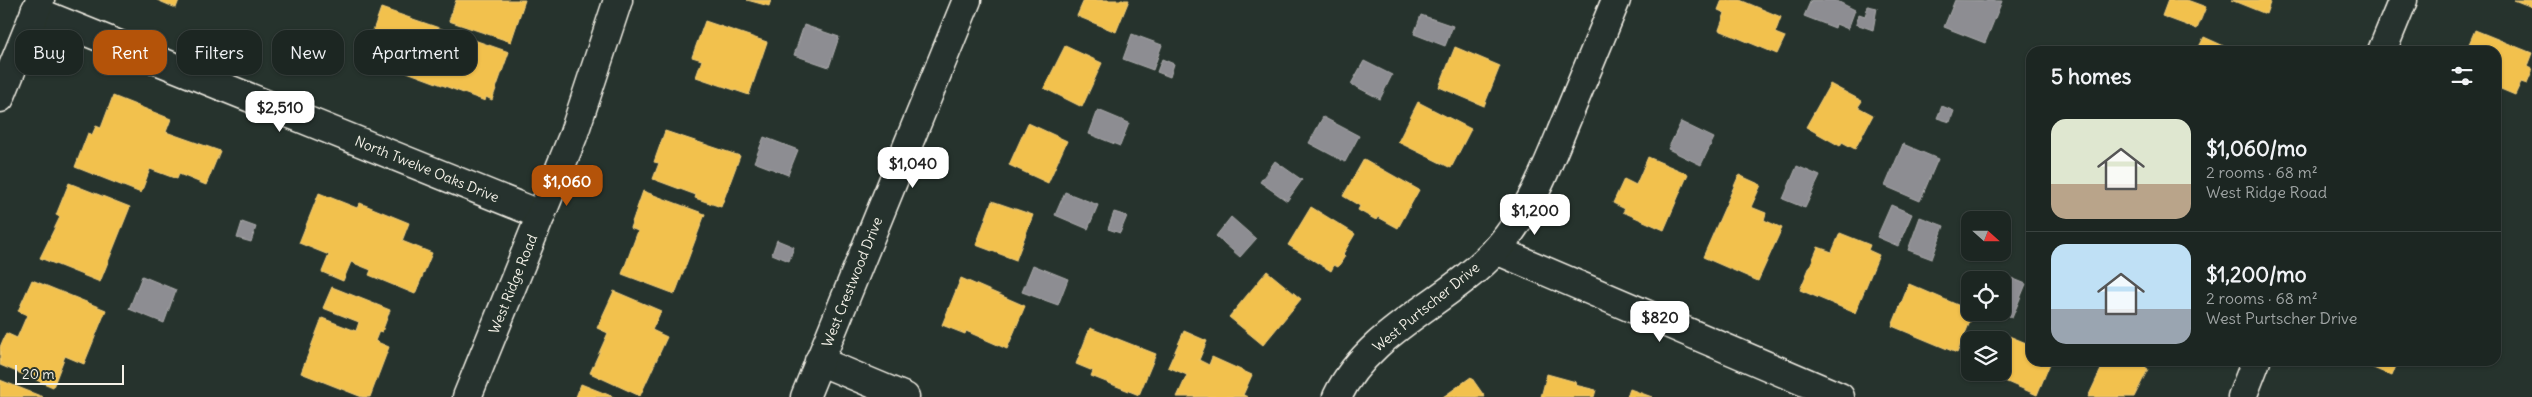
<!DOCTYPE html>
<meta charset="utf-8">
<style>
body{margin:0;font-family:Delius,sans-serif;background:#252e2a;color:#f1f3f6;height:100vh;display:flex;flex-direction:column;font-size:19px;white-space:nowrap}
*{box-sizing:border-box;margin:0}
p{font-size:16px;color:#a0a5a5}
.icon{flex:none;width:28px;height:28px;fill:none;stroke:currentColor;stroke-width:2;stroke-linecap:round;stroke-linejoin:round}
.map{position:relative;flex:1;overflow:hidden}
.drawer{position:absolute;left:2026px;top:46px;width:475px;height:320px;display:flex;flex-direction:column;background:#1c2622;border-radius:15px;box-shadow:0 1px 4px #0004,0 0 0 1px #3a4340}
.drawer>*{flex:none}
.banner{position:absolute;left:15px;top:30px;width:475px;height:45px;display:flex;gap:10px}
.needle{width:32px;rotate:111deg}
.controls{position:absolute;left:1961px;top:211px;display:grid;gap:10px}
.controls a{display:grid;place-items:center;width:50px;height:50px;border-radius:10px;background:#1c2622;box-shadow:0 1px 4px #0004,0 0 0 1px #3a4340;font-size:25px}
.scale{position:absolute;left:15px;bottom:12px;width:109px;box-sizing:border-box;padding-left:5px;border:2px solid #f4f1e8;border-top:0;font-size:14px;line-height:18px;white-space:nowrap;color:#f4f1e8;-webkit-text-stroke:4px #26332d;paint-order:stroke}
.price{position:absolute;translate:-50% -42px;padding:0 11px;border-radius:10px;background:#fff;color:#222;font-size:16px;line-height:32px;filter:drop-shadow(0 1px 2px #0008)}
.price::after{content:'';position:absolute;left:50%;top:30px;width:15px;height:11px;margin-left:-8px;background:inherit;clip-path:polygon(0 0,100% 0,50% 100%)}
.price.current{background:#b45309;color:#fff}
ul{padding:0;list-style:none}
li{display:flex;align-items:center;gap:15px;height:125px;padding:0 25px}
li+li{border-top:1px solid #3a4340}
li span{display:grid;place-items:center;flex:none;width:140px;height:100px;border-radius:15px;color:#555}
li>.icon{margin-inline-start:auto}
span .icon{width:60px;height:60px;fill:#fffc;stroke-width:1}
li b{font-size:21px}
h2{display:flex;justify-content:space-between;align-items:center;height:60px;padding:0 25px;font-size:21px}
.chip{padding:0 18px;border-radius:15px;background:#1c2622;box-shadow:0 1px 4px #0004,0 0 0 1px #3a4340;font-size:18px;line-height:45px}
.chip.current{background:#b45309;color:#fff}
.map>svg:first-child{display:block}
.homes{fill:#f2c14e;stroke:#f3cf7c}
.industry{fill:#8d8d92;stroke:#acabac}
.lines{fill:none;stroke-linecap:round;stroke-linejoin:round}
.minor-casing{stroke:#f4f1e8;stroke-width:31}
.minor{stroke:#26332d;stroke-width:28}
.labels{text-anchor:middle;stroke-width:5;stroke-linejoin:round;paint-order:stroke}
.street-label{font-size:14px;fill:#f4f1e8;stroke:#26332d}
</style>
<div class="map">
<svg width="2532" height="397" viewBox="0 0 2532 397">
<rect width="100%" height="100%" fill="#26332d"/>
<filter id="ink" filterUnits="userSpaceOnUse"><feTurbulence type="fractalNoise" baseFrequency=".02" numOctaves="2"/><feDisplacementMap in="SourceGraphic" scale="10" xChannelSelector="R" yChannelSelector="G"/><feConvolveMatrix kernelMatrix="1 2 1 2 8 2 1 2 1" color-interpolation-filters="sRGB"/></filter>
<g filter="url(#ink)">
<g class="homes">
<path d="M157,0H179L176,8Z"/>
<path d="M456,0H525L511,42L449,21Z"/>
<path d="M747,0H771L769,6Z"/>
<path d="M1084,0H1129L1116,32L1077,16Z"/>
<path d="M1722,0H1740L1781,17L1775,33L1785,37L1777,54L1719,30L1725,13L1718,10Z"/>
<path d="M2168,0H2187L2206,7L2197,29L2162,16Z"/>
<path d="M2231,0H2271L2266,14Z"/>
<path d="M2514,0H2532V7Z"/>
<path d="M381,8L509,52L492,100L486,97L485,101L364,56Z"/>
<path d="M705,21L767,42L749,95L696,77L702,60L692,57Z"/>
<path d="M2475,30L2532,53L2527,66L2532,68V72L2527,84L2521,82L2515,95L2496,87V51H2466Z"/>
<path d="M2204,37L2235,51H2197Z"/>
<path d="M1065,46L1102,63L1082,107L1044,88Z"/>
<path d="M1455,47L1500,66L1484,106L1439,87Z"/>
<path d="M1830,84L1862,101L1858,107L1873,115L1855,149L1842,142L1840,146L1806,127Z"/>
<path d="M113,96L171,119L166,132L220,151L206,185L179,174L177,179L150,169L141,193L75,167L88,133L92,135L96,126L101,128Z"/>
<path d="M1418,102L1471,129L1451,168L1398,142Z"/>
<path d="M1028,123L1067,141L1048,183L1009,165Z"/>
<path d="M665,131L740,156L721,207L695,198L696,195L653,179L659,163L654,162Z"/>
<path d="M1648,157L1688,174L1664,230L1623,212L1625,209L1613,203L1624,179L1636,185Z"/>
<path d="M1364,159L1419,190L1398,228L1378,217L1376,220L1358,210L1360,206L1343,196Z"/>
<path d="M1739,175L1761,185L1751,207L1766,213L1764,220L1782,228L1758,281L1703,257Z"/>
<path d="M69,183L130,207L100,282L40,258L60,217L56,215Z"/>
<path d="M643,191L705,214L675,294L622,274L638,231L630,228Z"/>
<path d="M319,193L357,208L360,203L409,223L402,241L432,253L415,294L369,275L371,270L351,262L343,281L322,272L329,255L299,243Z"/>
<path d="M992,201L1033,215L1016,260L976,245Z"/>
<path d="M1311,207L1355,234L1343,254L1345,256L1338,267L1334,265L1331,271L1288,245Z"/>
<path d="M1840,233L1870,245L1868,250L1879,255L1855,313L1800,290L1818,247L1832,252Z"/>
<path d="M1267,271L1301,299L1263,345L1229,317Z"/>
<path d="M961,278L1025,306L1007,349L966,331L965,334L942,325Z"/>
<path d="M32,280L106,310L84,364L65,356L53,387L0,365V347L6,333L17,338L27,315L18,311Z"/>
<path d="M1909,284L1974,312L1957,353L1892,326Z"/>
<path d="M332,287L390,310L382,332L379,331L375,341L389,347L370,397H362L301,373L322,318L356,331L359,322L323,308Z"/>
<path d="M614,291L661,311L652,330L667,337L640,396L590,373L608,333L597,328Z"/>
<path d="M1090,328L1156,354L1139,395L1091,376L1093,371L1076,364Z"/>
<path d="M1184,331L1207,341L1199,360L1209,365L1212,357L1252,375L1243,395L1248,397H1177L1187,375L1168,367Z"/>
<path d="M1997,331L2031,345V361H2051L2037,395L1984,372H2002V340H1994Z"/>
<path d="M2105,361H2143L2146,364L2145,367L2148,369L2134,397H2088Z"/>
<path d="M2357,361H2398L2392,376Z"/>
<path d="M1547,374L1576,382L1575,385L1596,390L1594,397H1541Z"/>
<path d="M1471,377L1485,397H1443Z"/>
<path d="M0,380L43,397H0Z"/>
<path d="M581,384L614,397H576Z"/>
<path d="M1630,389L1652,397H1627Z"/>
</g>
<g class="industry">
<path d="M1811,0H1835L1855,10L1848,29L1836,24L1835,28L1804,16Z"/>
<path d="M1955,0L2002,1L1985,43L1944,27Z"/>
<path d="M1868,6L1877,8L1873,30L1856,24L1859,14L1865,16Z"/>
<path d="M1421,15L1453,26L1445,46L1414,34Z"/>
<path d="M804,25L839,37L829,67L794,55Z"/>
<path d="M1132,34L1162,45L1153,70L1123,59Z"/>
<path d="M1162,59L1174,64L1170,77L1157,72Z"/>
<path d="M1364,61L1392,75L1380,99L1351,84Z"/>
<path d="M1942,106L1954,111L1950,122L1937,118Z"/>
<path d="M1098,110L1129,123L1120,146L1089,134Z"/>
<path d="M1323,117L1359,136L1345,162L1309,143Z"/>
<path d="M1681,122L1714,138L1701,165L1668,149Z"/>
<path d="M764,137L798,150L788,175L754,162Z"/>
<path d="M1903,144L1938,159L1920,201L1885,186Z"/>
<path d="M1275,161L1302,180L1287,201L1260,182Z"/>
<path d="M1797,166L1820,176L1805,208L1783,199Z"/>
<path d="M1065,192L1098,205L1088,229L1055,215Z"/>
<path d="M1891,205L1912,214L1898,246L1877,237Z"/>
<path d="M1114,212L1127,216L1120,233L1108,229Z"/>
<path d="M1231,217L1256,239L1240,257L1216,236Z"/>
<path d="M1920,217L1944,226L1932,259L1908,250Z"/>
<path d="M242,222L256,227L251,242L237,238Z"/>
<path d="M777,240L794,247L789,261L772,254Z"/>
<path d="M1033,265L1068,279L1058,305L1022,292Z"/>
<path d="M2004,275L2026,284L2012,318L2000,312H2002L2001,280Z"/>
<path d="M142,276L176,290L164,323L129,309Z"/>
</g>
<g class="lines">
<defs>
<g id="minor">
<path d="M35,11L541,215"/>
<path d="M2382,51L2403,0"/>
<path d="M0,98L40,0"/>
<path d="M1496,250L1840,397"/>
<path d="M819,361L905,397"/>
<path d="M467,397L573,136L618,0"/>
<path d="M805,397L967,0"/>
<path d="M1337,397C1370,329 1448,303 1497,249C1531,210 1546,169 1565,123C1582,82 1599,41 1616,0"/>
<path d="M2242,397L2256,361"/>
</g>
</defs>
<use href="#minor" class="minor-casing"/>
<use href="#minor" class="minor"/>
</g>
</g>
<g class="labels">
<g class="street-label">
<text transform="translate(427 169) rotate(22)" y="5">North Twelve Oaks Drive</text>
<text transform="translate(852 282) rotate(-68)" y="5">West Crestwood Drive</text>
<text transform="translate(513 284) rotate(-68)" y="5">West Ridge Road</text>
<text transform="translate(1426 307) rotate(-39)" y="5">West Purtscher Drive</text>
</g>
</g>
</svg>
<div class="controls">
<a><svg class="needle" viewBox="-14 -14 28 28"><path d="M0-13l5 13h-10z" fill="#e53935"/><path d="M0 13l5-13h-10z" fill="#a0a5a5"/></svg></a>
<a><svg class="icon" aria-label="locate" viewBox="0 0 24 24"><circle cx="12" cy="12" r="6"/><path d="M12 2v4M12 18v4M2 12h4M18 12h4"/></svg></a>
<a><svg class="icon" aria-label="layers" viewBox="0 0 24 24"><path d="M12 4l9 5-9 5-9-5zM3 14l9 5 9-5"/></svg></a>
</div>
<div class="scale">20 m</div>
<b class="price" style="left:280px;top:133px">$2,510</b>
<b class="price" style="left:913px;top:189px">$1,040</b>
<b class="price current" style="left:567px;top:207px">$1,060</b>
<b class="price" style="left:1535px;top:236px">$1,200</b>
<b class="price" style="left:1660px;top:343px">$820</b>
<div class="banner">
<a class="chip">Buy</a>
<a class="chip current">Rent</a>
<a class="chip">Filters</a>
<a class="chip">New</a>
<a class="chip">Apartment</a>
</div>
<section class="drawer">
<h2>5 homes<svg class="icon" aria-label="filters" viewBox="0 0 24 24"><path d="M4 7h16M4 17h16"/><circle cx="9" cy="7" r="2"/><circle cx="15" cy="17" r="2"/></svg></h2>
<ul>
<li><span style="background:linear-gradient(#dfe7d0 65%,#b9a48a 0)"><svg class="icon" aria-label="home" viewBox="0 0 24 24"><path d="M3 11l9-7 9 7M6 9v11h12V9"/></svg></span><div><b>$1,060/mo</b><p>2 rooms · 68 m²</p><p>West Ridge Road</p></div></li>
<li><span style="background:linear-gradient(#bfe0f5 65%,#9aa5b1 0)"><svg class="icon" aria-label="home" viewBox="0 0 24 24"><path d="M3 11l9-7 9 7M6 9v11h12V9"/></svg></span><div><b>$1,200/mo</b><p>2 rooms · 68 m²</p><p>West Purtscher Drive</p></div></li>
</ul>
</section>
</div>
